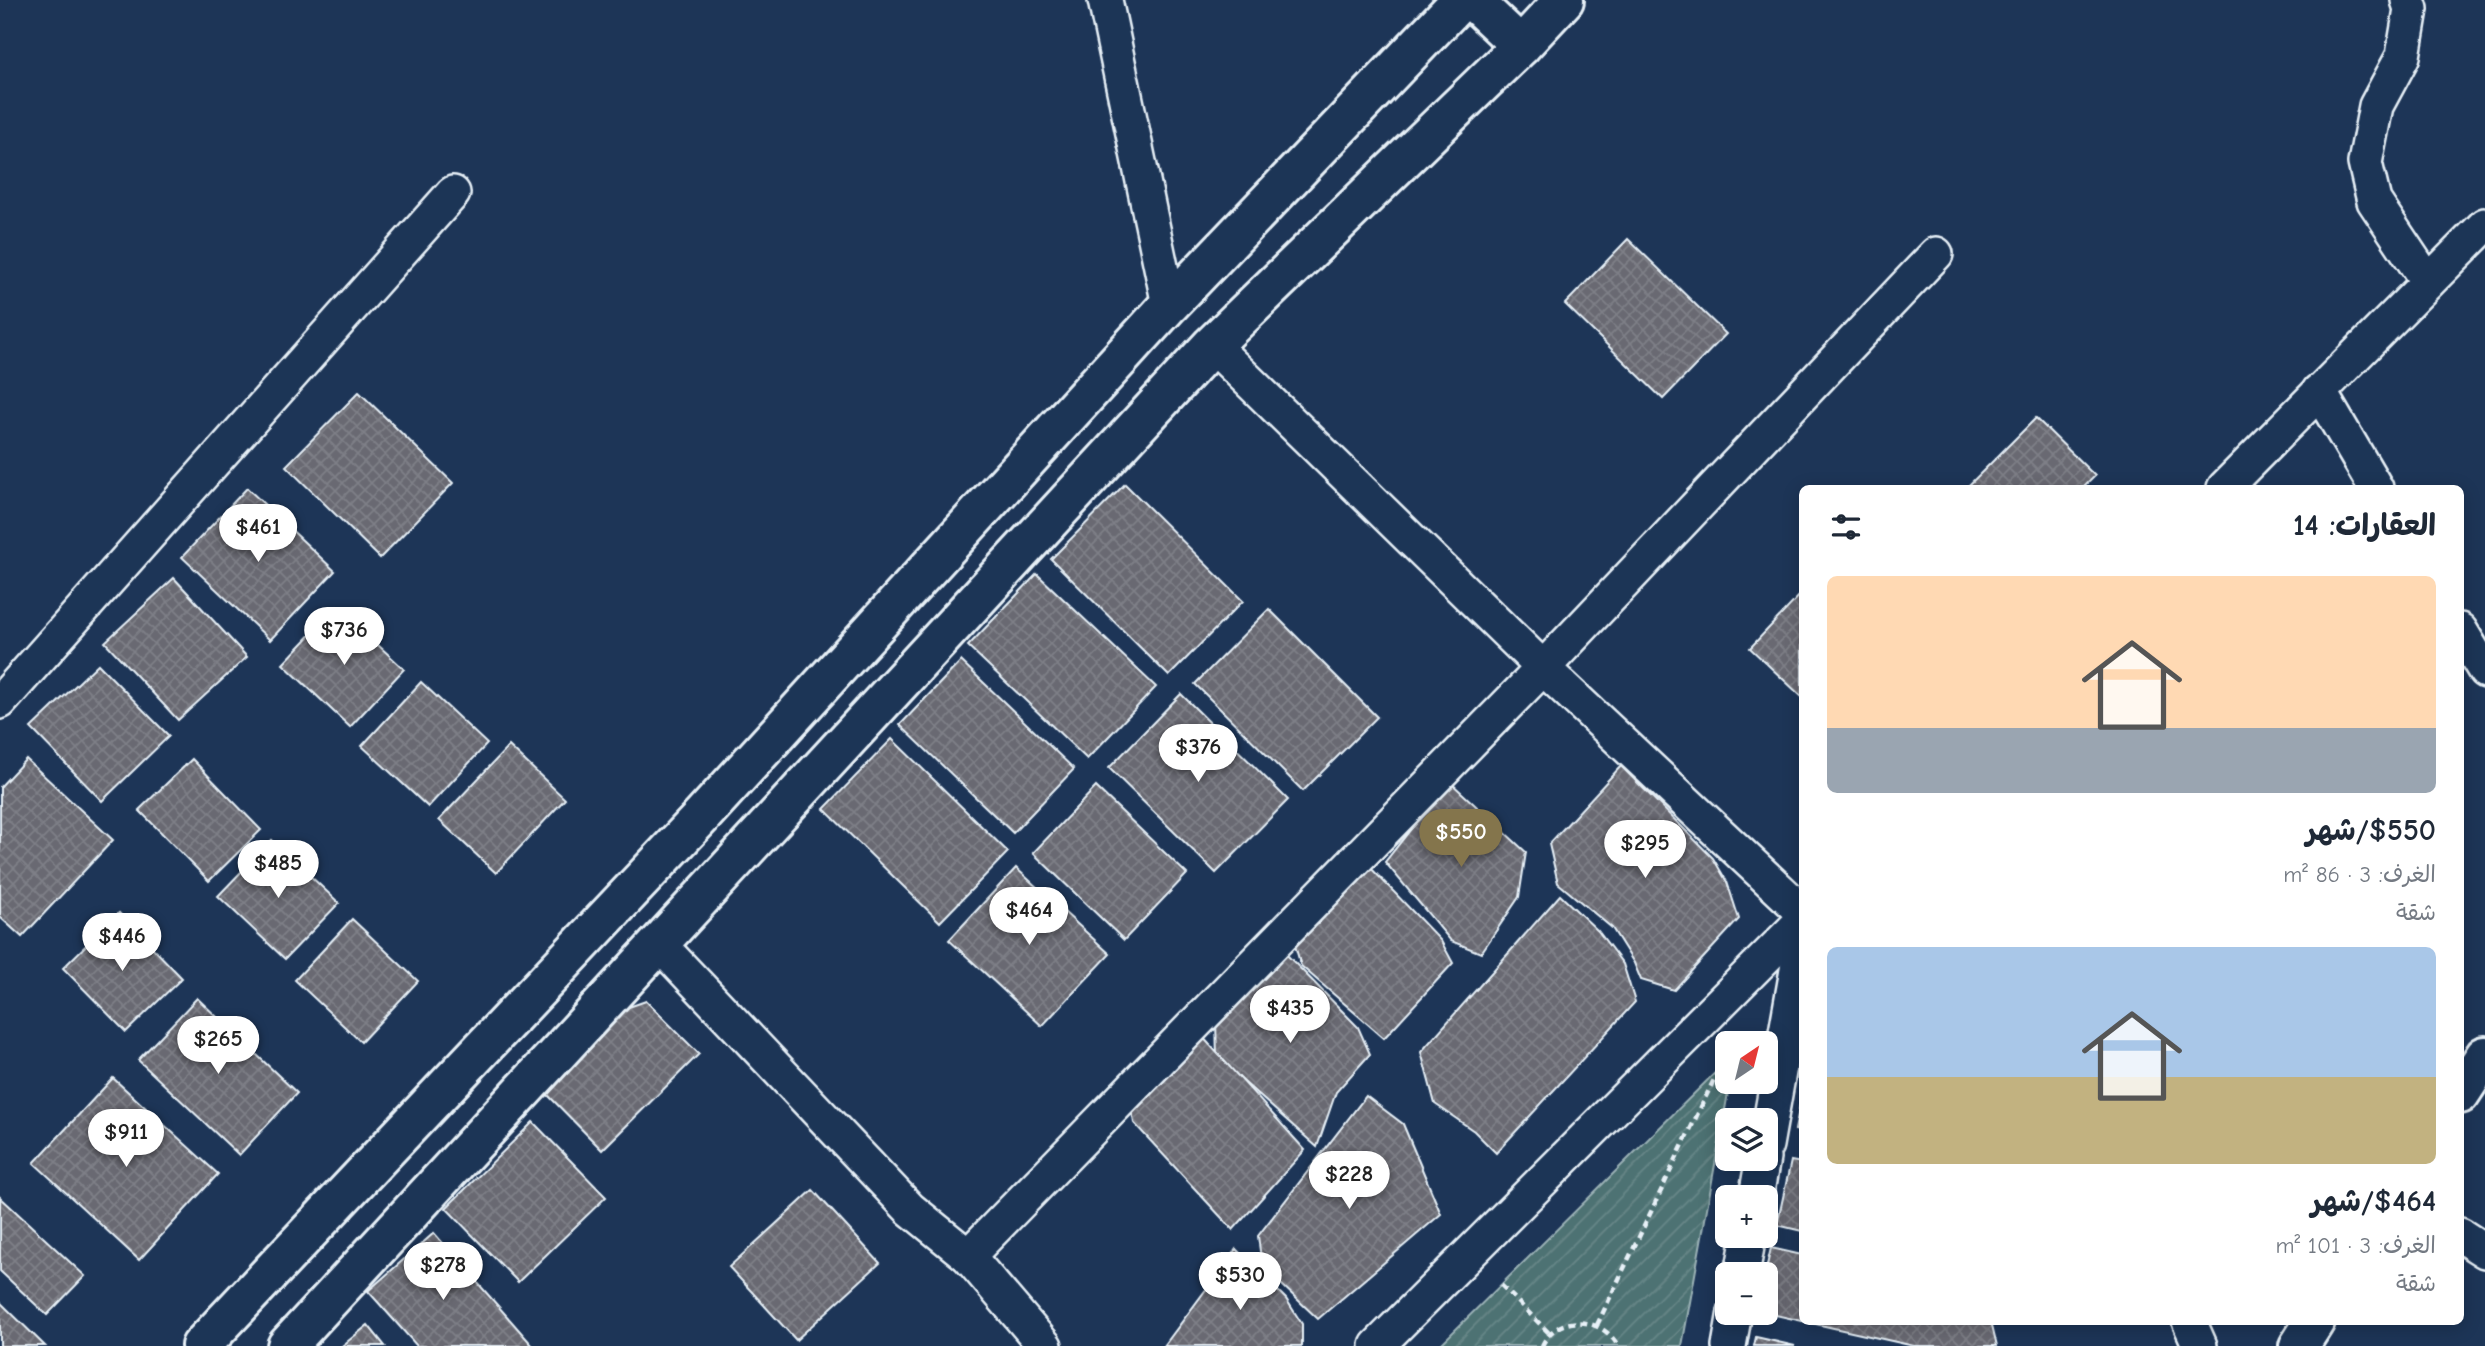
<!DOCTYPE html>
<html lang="ar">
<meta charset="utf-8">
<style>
body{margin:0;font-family:"Comic Neue","Playpen Sans Arabic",sans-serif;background:#f2f2f3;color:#1f2937;direction:rtl;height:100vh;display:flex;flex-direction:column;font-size:26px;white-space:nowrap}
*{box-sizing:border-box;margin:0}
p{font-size:23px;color:#747a83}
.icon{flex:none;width:38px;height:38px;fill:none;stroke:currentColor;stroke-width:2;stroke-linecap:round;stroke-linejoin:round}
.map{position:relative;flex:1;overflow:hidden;direction:ltr}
.side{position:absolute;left:1799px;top:485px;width:665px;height:840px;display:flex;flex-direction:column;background:#fff;border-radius:10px;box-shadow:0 4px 18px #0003;direction:rtl}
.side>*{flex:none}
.needle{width:46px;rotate:35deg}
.controls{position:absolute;left:1715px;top:1031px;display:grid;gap:14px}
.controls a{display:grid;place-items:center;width:63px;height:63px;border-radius:10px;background:#fff;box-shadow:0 4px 18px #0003;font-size:35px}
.price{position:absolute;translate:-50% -60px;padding:0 16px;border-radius:24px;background:#fff;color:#222;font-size:23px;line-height:46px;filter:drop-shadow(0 2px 4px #0008)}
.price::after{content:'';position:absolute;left:50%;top:42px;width:21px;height:16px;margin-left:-10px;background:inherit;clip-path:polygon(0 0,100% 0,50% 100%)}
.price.current{background:#84754c;color:#fff}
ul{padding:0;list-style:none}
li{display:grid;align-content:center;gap:14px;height:371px;padding:0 28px}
li span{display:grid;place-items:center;height:217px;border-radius:10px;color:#555}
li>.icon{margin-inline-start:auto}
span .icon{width:126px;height:126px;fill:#fffc;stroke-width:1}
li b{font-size:30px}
h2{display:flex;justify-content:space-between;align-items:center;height:84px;padding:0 28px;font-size:30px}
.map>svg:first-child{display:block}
.garden{fill:url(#garden-furrows);stroke:#9bb2b6;stroke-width:2}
.building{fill:url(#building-cross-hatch);stroke:#e8f1f8;stroke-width:2}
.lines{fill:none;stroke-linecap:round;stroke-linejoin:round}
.minor-casing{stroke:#e8f1f8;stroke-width:38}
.tertiary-casing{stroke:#e8f1f8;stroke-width:44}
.primary-casing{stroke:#e8f1f8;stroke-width:44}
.path{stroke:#e8f1f8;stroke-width:4.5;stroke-dasharray:7 5;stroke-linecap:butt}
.minor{stroke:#1d3557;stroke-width:33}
.tertiary{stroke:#1d3557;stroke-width:38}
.primary{stroke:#1d3557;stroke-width:38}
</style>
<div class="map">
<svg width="2485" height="1346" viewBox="0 0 2485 1346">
<defs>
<pattern id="garden-furrows" width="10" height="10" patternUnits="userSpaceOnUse" patternTransform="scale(1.75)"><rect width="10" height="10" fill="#4e7273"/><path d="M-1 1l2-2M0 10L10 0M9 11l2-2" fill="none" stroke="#688788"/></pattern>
<pattern id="building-cross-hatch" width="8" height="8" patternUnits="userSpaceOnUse" patternTransform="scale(1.75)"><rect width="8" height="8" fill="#696972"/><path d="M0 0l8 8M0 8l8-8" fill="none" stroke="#7e7f87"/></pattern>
</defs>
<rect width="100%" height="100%" fill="#1d3557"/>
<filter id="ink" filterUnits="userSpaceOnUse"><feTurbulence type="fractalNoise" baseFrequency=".0143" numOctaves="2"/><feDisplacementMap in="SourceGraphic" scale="14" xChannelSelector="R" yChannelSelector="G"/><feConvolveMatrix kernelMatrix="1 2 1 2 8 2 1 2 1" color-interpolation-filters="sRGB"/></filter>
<g filter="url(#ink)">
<path class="garden" d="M1727,1061V1082H1730L1682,1346H1439Z"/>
<g class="building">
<path d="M1628,239L1726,334L1663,399L1565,304Z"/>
<path d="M359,392L453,483L380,558L286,466Z"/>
<path d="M2036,418L2095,476L2083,488H1966Z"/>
<path d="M1125,484L1243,601L1169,676L1051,559Z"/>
<path d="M247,488L335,571L270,640L182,557Z"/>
<path d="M1037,574L1156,687L1087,759L968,646Z"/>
<path d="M174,578L247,657L178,720L105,642Z"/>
<path d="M1802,593V697L1750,648Z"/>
<path d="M337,607L404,669L350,727L283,664Z"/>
<path d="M1269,609L1377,717L1303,791L1195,684Z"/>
<path d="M961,661L1074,769L1013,833L900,725Z"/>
<path d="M98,664L169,736L102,801L31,728Z"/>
<path d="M421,682L487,744L428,807L362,746Z"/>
<path d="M1181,694L1288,800L1216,873L1109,768Z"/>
<path d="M892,739L1008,852L940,922L824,809Z"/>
<path d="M509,746L565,799L496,873L439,820Z"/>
<path d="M26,759L113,840L22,937L0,917V787Z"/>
<path d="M192,759L261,830L209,881L139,810Z"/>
<path d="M1621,766L1713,858L1727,882L1739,919L1674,990L1641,980L1634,963L1612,928L1558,883L1549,844Z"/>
<path d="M1449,781L1526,852L1519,897L1481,953L1451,941L1385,862Z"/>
<path d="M1096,787L1187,874L1124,940L1033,853Z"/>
<path d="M272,840L339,903L285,959L218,896Z"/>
<path d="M1367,864L1441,941L1453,963L1384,1038L1301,966L1294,942Z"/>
<path d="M1016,868L1110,954L1042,1026L949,940Z"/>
<path d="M1560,895L1598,931L1623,964L1635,1002L1496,1153L1474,1131L1435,1104L1421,1052Z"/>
<path d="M119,913L182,978L126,1032L63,968Z"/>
<path d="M352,919L418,981L361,1042L295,980Z"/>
<path d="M1283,951L1358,1027L1370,1054L1336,1092L1317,1147L1217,1058L1216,1019Z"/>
<path d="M197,998L297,1093L239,1155L138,1060Z"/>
<path d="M646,1001L699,1054L602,1150L541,1088L620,1010Z"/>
<path d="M1200,1034L1305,1150L1233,1230L1134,1123L1131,1106Z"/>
<path d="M113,1078L218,1174L139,1260L34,1163Z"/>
<path d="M1802,1094V1132L1795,1130Z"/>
<path d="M1366,1096L1403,1124L1441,1214L1318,1319L1262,1266L1258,1236Z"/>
<path d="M533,1122L606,1197L518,1282L446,1208Z"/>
<path d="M1791,1161L1802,1163V1231L1777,1225Z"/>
<path d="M813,1190L880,1263L796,1340L729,1267Z"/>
<path d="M0,1197L85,1276L47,1315L0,1271Z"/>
<path d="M434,1233L533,1346H417L368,1291Z"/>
<path d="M1771,1248L1802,1255V1321H1991L1997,1346H1914L1762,1312H1766L1765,1274Z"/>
<path d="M1236,1249L1286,1299L1302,1324V1346H1164Z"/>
<path d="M0,1302L45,1346H0Z"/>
<path d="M368,1325L385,1346H342Z"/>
<path d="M1756,1337L1795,1346H1754Z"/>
</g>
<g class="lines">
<defs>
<g id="minor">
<path d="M1105,0L1169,305"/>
<path d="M2408,0L2411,9L2403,56L2376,106L2365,163L2374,201L2428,282"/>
<path d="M1212,345L1543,668L1802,911"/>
<path d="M2319,391L2376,488"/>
<path d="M2224,488L2485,225"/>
<path d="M2460,630L2485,671"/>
<path d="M0,702L453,193"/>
<path d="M660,945L910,1209L968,1256L1045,1346"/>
<path d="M1766,1145L1802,942"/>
<path d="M1756,1197L1763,1158"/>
<path d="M2460,1235L2485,1251"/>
<path d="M968,1256L1543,668L1936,254"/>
<path d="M1742,1274L1749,1236"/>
<path d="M2189,1321L2200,1346"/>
<path d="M1377,1346L1802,921"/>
<path d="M1729,1346L1735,1312"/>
</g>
<g id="tertiary">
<path d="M2460,1094L2485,1056"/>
<path d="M2299,1346L2315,1321"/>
</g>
<g id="primary">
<path d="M1472,0L1521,46"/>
<path d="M201,1346L702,816L1169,305L1461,0"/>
<path d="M287,1346L1212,345L1521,46L1564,0"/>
</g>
</defs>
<use href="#minor" class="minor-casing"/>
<use href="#tertiary" class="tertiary-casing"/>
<use href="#primary" class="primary-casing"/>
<g class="path">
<path d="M1501,1285L1550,1334"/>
<path d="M1597,1325L1719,1069"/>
<path d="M1542,1346C1556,1313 1602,1316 1618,1346"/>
</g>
<use href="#minor" class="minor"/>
<use href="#tertiary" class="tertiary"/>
<use href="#primary" class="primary"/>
</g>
</g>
</svg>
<div class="controls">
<a><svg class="needle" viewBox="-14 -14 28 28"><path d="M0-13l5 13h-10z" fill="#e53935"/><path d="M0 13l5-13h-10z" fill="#747a83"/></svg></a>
<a><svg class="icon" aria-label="layers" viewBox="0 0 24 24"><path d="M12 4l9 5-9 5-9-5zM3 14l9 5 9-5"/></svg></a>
<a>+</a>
<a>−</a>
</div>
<b class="price" style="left:258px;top:564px">$461</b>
<b class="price" style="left:344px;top:667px">$736</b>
<b class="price" style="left:1198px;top:784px">$376</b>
<b class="price current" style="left:1461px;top:869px">$550</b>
<b class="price" style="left:1645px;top:880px">$295</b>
<b class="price" style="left:278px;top:900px">$485</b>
<b class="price" style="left:1029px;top:947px">$464</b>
<b class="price" style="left:122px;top:973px">$446</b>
<b class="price" style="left:1290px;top:1045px">$435</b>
<b class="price" style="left:218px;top:1076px">$265</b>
<b class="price" style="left:126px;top:1169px">$911</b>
<b class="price" style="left:1349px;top:1211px">$228</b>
<b class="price" style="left:443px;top:1302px">$278</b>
<b class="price" style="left:1240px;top:1312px">$530</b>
<section class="side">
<h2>العقارات: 14<svg class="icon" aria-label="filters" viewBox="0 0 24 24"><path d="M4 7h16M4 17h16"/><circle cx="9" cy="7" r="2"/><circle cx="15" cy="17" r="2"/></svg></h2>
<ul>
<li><span style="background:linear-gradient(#ffd9b3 70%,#9aa5b1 0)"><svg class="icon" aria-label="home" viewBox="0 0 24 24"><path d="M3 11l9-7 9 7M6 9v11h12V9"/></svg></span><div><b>$550/شهر</b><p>الغرف: 3 · 86 m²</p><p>شقة</p></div></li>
<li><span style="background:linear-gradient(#a9c7e8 60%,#c2b280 0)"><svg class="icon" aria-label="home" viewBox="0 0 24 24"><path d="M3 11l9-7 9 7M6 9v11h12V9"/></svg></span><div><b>$464/شهر</b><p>الغرف: 3 · 101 m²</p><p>شقة</p></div></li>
</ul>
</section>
</div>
